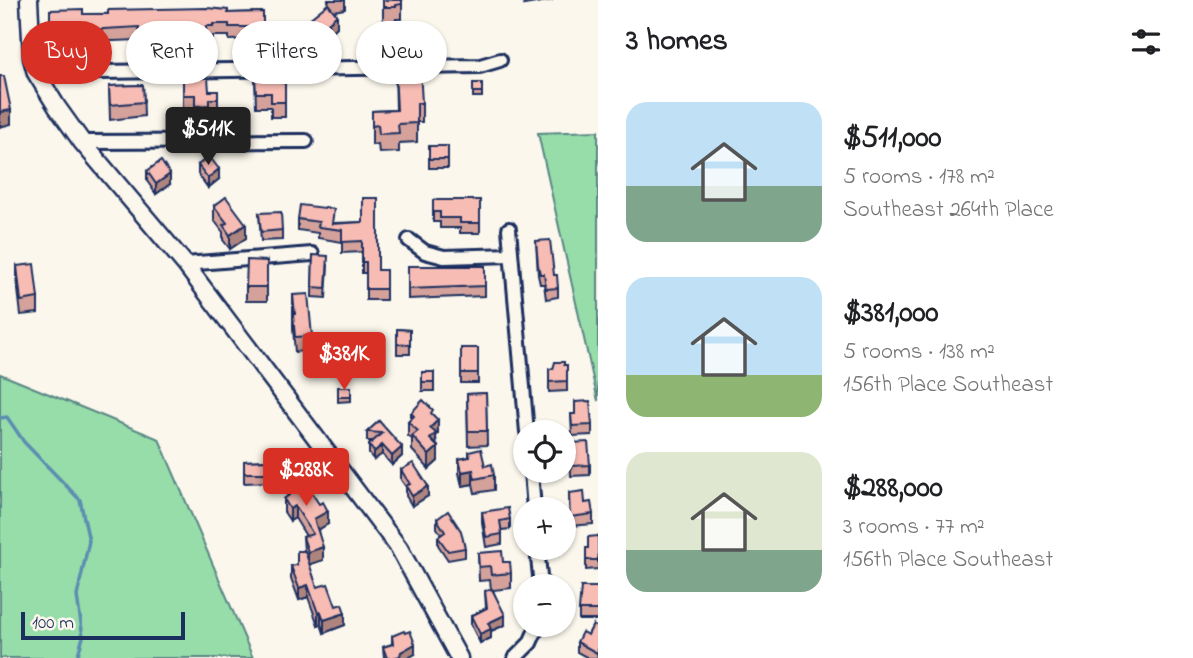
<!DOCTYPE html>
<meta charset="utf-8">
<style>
body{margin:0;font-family:"Indie Flower",sans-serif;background:#f2f2f2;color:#202124;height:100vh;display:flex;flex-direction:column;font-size:26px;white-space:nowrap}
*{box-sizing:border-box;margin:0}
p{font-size:23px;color:#757577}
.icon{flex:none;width:38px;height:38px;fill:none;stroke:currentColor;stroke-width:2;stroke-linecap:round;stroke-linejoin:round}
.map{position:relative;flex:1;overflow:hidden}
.drawer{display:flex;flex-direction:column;background:#fff;width:595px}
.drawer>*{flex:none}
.top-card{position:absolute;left:21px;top:21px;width:471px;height:63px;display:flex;gap:14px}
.fabs{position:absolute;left:513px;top:420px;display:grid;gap:14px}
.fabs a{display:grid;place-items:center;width:63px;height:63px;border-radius:50%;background:#fff;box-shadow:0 2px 5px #0004;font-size:35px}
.scale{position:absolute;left:21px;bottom:18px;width:164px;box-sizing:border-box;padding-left:7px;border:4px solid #1b2f5e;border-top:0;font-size:19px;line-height:24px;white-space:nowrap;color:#1b2f5e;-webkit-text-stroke:5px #fbf7ec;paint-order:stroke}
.price{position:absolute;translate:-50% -60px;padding:0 16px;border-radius:7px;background:#d93025;color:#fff;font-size:23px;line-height:46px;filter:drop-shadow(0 2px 4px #0008)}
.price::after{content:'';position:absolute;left:50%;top:42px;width:21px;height:16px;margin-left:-10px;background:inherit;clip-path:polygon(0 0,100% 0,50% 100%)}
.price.current{background:#222;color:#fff}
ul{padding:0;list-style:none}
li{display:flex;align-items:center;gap:21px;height:175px;padding:0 28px}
li span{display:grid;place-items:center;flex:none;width:196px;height:140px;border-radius:21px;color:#555}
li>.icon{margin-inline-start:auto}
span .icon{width:84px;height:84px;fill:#fffc;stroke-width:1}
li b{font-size:30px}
h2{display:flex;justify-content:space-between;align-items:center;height:84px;padding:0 28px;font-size:30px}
.tag{padding:0 24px;border-radius:32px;background:#fff;box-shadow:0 2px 5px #0004;font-size:24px;line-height:63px}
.tag.current{background:#d93025;color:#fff}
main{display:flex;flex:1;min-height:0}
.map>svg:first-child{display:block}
.green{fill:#97ddaa;stroke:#598684;stroke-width:2}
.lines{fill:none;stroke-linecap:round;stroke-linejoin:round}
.stream{stroke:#5b8eb0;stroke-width:3.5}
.minor-casing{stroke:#1b2f5e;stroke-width:18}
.tertiary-casing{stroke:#1b2f5e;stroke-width:21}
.minor{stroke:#fbf7ec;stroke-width:12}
.tertiary{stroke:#fbf7ec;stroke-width:16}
.wall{fill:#d4a29b;stroke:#1b2f5e;stroke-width:2}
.shaded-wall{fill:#ad847e;stroke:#1b2f5e;stroke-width:2}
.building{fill:#f7bcb4;stroke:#1b2f5e;stroke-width:2}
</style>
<main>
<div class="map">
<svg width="598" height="658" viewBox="0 0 598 658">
<rect width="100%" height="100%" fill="#fbf7ec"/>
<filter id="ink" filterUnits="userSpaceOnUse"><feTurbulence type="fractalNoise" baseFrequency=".0143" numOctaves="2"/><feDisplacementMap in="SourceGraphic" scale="14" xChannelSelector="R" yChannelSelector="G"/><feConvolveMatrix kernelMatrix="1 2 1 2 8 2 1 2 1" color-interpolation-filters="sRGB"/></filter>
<g filter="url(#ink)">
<g class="green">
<path d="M598,131V401L538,133Z"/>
<path d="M0,374L159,439L253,658H0Z"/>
</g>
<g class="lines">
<path class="stream" d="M0,418L7,417L24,442L80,500L89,541L77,596L83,637L77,658"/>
<defs>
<g id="minor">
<path d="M36,73L480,66L500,60"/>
<path d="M82,142L306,141"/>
<path d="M509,229L527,432"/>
<path d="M409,240L425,252L444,257L511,255"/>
<path d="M185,264L312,254"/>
<path d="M531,471L534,509"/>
<path d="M537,548L541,586"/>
<path d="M515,658L530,643L538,625"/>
</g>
<path id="tertiary" d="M29,0L32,58L36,73L57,107L82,142L185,264L399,548L459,658"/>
</defs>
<use href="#minor" class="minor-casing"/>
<use href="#tertiary" class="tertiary-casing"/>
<use href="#minor" class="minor"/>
<use href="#tertiary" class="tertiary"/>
</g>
<g class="wall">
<path d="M328,0H345V9L334,11L337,27L330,33V38L304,60H299L298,48L268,51L266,26L308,20L329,6Z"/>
<path d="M383,0H402V19H396V21H383Z"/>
<path d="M523,0H553L524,5Z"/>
<path d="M50,10L83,14L228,13L263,12V39L229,40V36H213V39H207V56H194V37L152,40V48H139V40L86,42V37H50Z"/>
<path d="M408,31L409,51H404V55H394V52H388L387,32Z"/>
<path d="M395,70L422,103V122H417V142L399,143V152L379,153L378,144L372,145V111L396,110Z"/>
<path d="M255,77L285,83V117H271V107H256Z"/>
<path d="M183,78L209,91H218V113H209V119L195,120V109H183Z"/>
<rect x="473" y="83" width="9" height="14"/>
<path d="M143,85L144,116L110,120L109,86Z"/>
<rect x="429" y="146" width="19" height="22"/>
<path d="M198,165L219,179L208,188L198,174Z"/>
<path d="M147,171L170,184L156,194L147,181Z"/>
<path d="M433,200H480V233H460V228H440V222H433Z"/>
<path d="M214,206L246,238L230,249L223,240V232L214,220Z"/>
<path d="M259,213L282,230V240L261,241Z"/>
<path d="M298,219L333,223L363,222L378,270H386V300H366V273H362V252L342,253V242L318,238V233L298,230Z"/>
<path d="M536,241L554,275L558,288V297L546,299L544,284H540L538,275Z"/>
<path d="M313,255L328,265L326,298L312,297Z"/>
<path d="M267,261V301H246V287Z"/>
<path d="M17,266L38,298V313L21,315L17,281Z"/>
<path d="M408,266H485V296L408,299Z"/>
<path d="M293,295L312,336V350L295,352L293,329Z"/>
<path d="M397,329L410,330V354H397Z"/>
<path d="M332,346H343L344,374H332Z"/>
<rect x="461" y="348" width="17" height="35"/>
<path d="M567,365V391L549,392V369Z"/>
<rect x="422" y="372" width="12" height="19"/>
<path d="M338,387H351V401L338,402Z"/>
<path d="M486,393L487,445L468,446L467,394Z"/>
<path d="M575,402L592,425V435L572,436L571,414H575Z"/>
<path d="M411,413L433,415L438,434L436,436L438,461L429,469L412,450V439L408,436V422L411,419Z"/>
<path d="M379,421L402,456L392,465L382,454L374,460L369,454V445L373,441H367V432Z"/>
<path d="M570,443L590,465V475L571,476Z"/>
<path d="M469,452L485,466L494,475V490L475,493L473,484L462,486L459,473V459L469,457Z"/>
<path d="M269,460V482L244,483V461Z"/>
<path d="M401,470L428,496L412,506L406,496V487L401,480Z"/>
<path d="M284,478L328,524L318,530L323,560L309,564L317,587L336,606L345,625L324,633L321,624L318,625L308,597L299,600L291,578V566L297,565L304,551L303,537L306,536L295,518L290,521L284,512V499L288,496L284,490Z"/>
<path d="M569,493L593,514V524L570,526Z"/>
<path d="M482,512L510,519V529L502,530V544L486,547L482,522Z"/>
<path d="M437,519L465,548V557L448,560L438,545V537L441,534L437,528Z"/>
<path d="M598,536V569L586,570V548H588Z"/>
<path d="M478,553L503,562L511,573V588L493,590L505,625L491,631V638L480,643L471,625V616L486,608L485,591L491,590L490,580L479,581Z"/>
<path d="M598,587V620H579V610Z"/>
<path d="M593,625L598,658H588L577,652V642L588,635Z"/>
<path d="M392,636L415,654L408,658H384L383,647L392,644Z"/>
</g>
<g class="shaded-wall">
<path d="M337,15V27L330,33V38L304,60V48L328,23Z"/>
<path d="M11,110V124L0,127V112Z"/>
<path d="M219,169V179L208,188V178Z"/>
<path d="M170,174V184L156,194V184Z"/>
<path d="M246,224V238L230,249V235Z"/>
<path d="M438,420V434L436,436V447L430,453V428Z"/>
<path d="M382,445V454L374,460V452Z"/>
<path d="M402,447V456L392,465V456Z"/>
<path d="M438,447V461L429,469V455Z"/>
<path d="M473,470V484L462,486V472Z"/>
<path d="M428,486V496L412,506V496Z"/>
<path d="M295,506V518L290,521V509Z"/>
<path d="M328,511V524L314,532V519Z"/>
<path d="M323,547V560L308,565V552Z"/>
<path d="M308,585V597L299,600V588Z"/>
<path d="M321,612V624L318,625V613Z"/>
<path d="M345,613V625L324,633V620Z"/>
<path d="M505,615V625L491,631V638L480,643V634L488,623Z"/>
<path d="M415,644V654L408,658H393L401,652Z"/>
</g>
<g class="building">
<path d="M383,0H402V4L396,5V7H383Z"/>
<path d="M328,4L337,15L328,23L330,26L304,48H299L298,36L268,39L266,26L308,20Z"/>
<path d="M207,8L228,10V13L263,12V27H229V24H213V26H206L207,44H194V24L152,27V35H139V27L86,30V24H50V10L83,9V14H108V10Z"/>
<path d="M408,31L409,41H404V45H394V42H388L387,32Z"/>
<path d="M420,69L422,103H417V123L398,124L399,133L379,134L378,125L372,126V111L397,110L395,70Z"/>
<path d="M0,76H4L11,110L0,112Z"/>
<path d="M282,76V83H285V102H271V93H256L255,77Z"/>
<path d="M183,78H208L209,91H218V99H209V105L195,106V95H183Z"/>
<rect x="473" y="83" width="9" height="9"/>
<path d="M143,85L144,102L110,105L109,86Z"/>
<rect x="429" y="146" width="19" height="13"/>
<path d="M209,156L219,169L208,178L198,165Z"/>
<path d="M161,161L170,174L156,184L147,171Z"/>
<path d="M226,197L246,224L230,235L223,225L227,223L214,206Z"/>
<path d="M363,198H378V270H386V289H366V262H362V241L342,242V230L318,227L319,222L298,219L300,205L334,209L332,224L363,222Z"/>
<path d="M433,200H480V223H460V218H440V212H433Z"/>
<path d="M281,212L282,230L261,232L259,213Z"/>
<path d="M550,240L554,275H557L558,288L546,289L544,274H540L538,265L536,241Z"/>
<path d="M313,255L328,256L326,288L312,287Z"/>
<path d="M247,260L267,261V287H246Z"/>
<path d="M34,264L38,298L21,301L17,266Z"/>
<path d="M408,266H485V286L408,289Z"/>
<path d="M308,294L312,336L295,337L293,314H295L293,295Z"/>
<path d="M397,329L410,330V345L397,344Z"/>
<path d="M332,346H343L344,365H332Z"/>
<rect x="461" y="348" width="17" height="25"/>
<path d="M555,362H564V365H567V381L549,382V369H553Z"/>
<rect x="422" y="372" width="12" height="10"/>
<rect x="338" y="387" width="13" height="10"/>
<path d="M486,393L487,431H468L467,394Z"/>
<path d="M423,400L433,410L431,413L438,420L430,428L436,433L430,439L438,447L429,455L412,436L418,431L408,422L414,416L411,413Z"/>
<path d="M590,401L592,425L572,426L571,414H575V402Z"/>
<path d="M379,421L402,447L392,456L382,445L374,452L369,445L382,433L367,432Z"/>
<path d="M588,442L590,465L571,466L570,443Z"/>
<path d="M481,449L485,466L492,464L494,475L475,479L473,470L462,472L459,459L470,457L469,452Z"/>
<path d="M269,460V473H244V461Z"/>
<path d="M413,463L428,486L412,496L406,486L410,484L401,470Z"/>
<path d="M297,470L319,504L323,502L328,511L314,519L323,547L308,552L303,537L313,534L295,506L290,509L284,499L293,492L284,478Z"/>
<path d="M584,491L585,503L591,502L593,514L570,517L569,493Z"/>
<path d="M508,508L510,519L500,521L502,534L486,537L482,512Z"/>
<path d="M448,511L461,531L465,548L448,551L438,537L445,532L437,519Z"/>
<path d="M598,536V560H586V548H588V537Z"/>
<path d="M297,551H305L317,587L328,584L336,606L342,604L345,613L324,620L321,612L318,613L308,585L299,588L291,566L297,565Z"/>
<path d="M502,551L503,562H510L511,573L491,575L490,566L479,567L478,553Z"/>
<path d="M581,587H598V610H579Z"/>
<path d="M492,589L505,615L488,623L491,629L480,634L471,616L487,608L485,591Z"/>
<path d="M593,625L598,628V651L597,653L577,642L582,632L588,635Z"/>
<path d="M404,631L405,633L410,631L415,644L401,652L400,656L393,658H387L383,647L393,644L392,636Z"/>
</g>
</g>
</svg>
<div class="fabs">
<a><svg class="icon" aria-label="locate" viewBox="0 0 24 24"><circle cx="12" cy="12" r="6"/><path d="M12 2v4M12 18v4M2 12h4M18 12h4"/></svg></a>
<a>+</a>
<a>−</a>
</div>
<div class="scale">100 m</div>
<b class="price current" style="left:208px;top:167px">$511K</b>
<b class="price" style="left:344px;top:392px">$381K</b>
<b class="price" style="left:306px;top:508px">$288K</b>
<div class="top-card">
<a class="tag current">Buy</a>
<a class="tag">Rent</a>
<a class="tag">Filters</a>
<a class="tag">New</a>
</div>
</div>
<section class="drawer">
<h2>3 homes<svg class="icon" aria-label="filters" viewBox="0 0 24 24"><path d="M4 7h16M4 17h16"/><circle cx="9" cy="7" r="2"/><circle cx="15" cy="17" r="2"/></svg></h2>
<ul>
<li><span style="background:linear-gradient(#bfe0f5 60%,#7fa58c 0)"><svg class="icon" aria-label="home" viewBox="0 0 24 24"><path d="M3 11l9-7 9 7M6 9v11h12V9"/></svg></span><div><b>$511,000</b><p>5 rooms · 178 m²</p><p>Southeast 264th Place</p></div></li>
<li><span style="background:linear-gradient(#bfe0f5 70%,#8fb573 0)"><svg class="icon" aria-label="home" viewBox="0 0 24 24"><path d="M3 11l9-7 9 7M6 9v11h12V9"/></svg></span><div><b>$381,000</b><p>5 rooms · 138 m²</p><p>156th Place Southeast</p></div></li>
<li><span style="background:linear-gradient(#dfe7d0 70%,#7fa58c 0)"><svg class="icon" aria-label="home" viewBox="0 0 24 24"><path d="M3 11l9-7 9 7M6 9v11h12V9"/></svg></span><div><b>$288,000</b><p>3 rooms · 77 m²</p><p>156th Place Southeast</p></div></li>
</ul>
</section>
</main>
